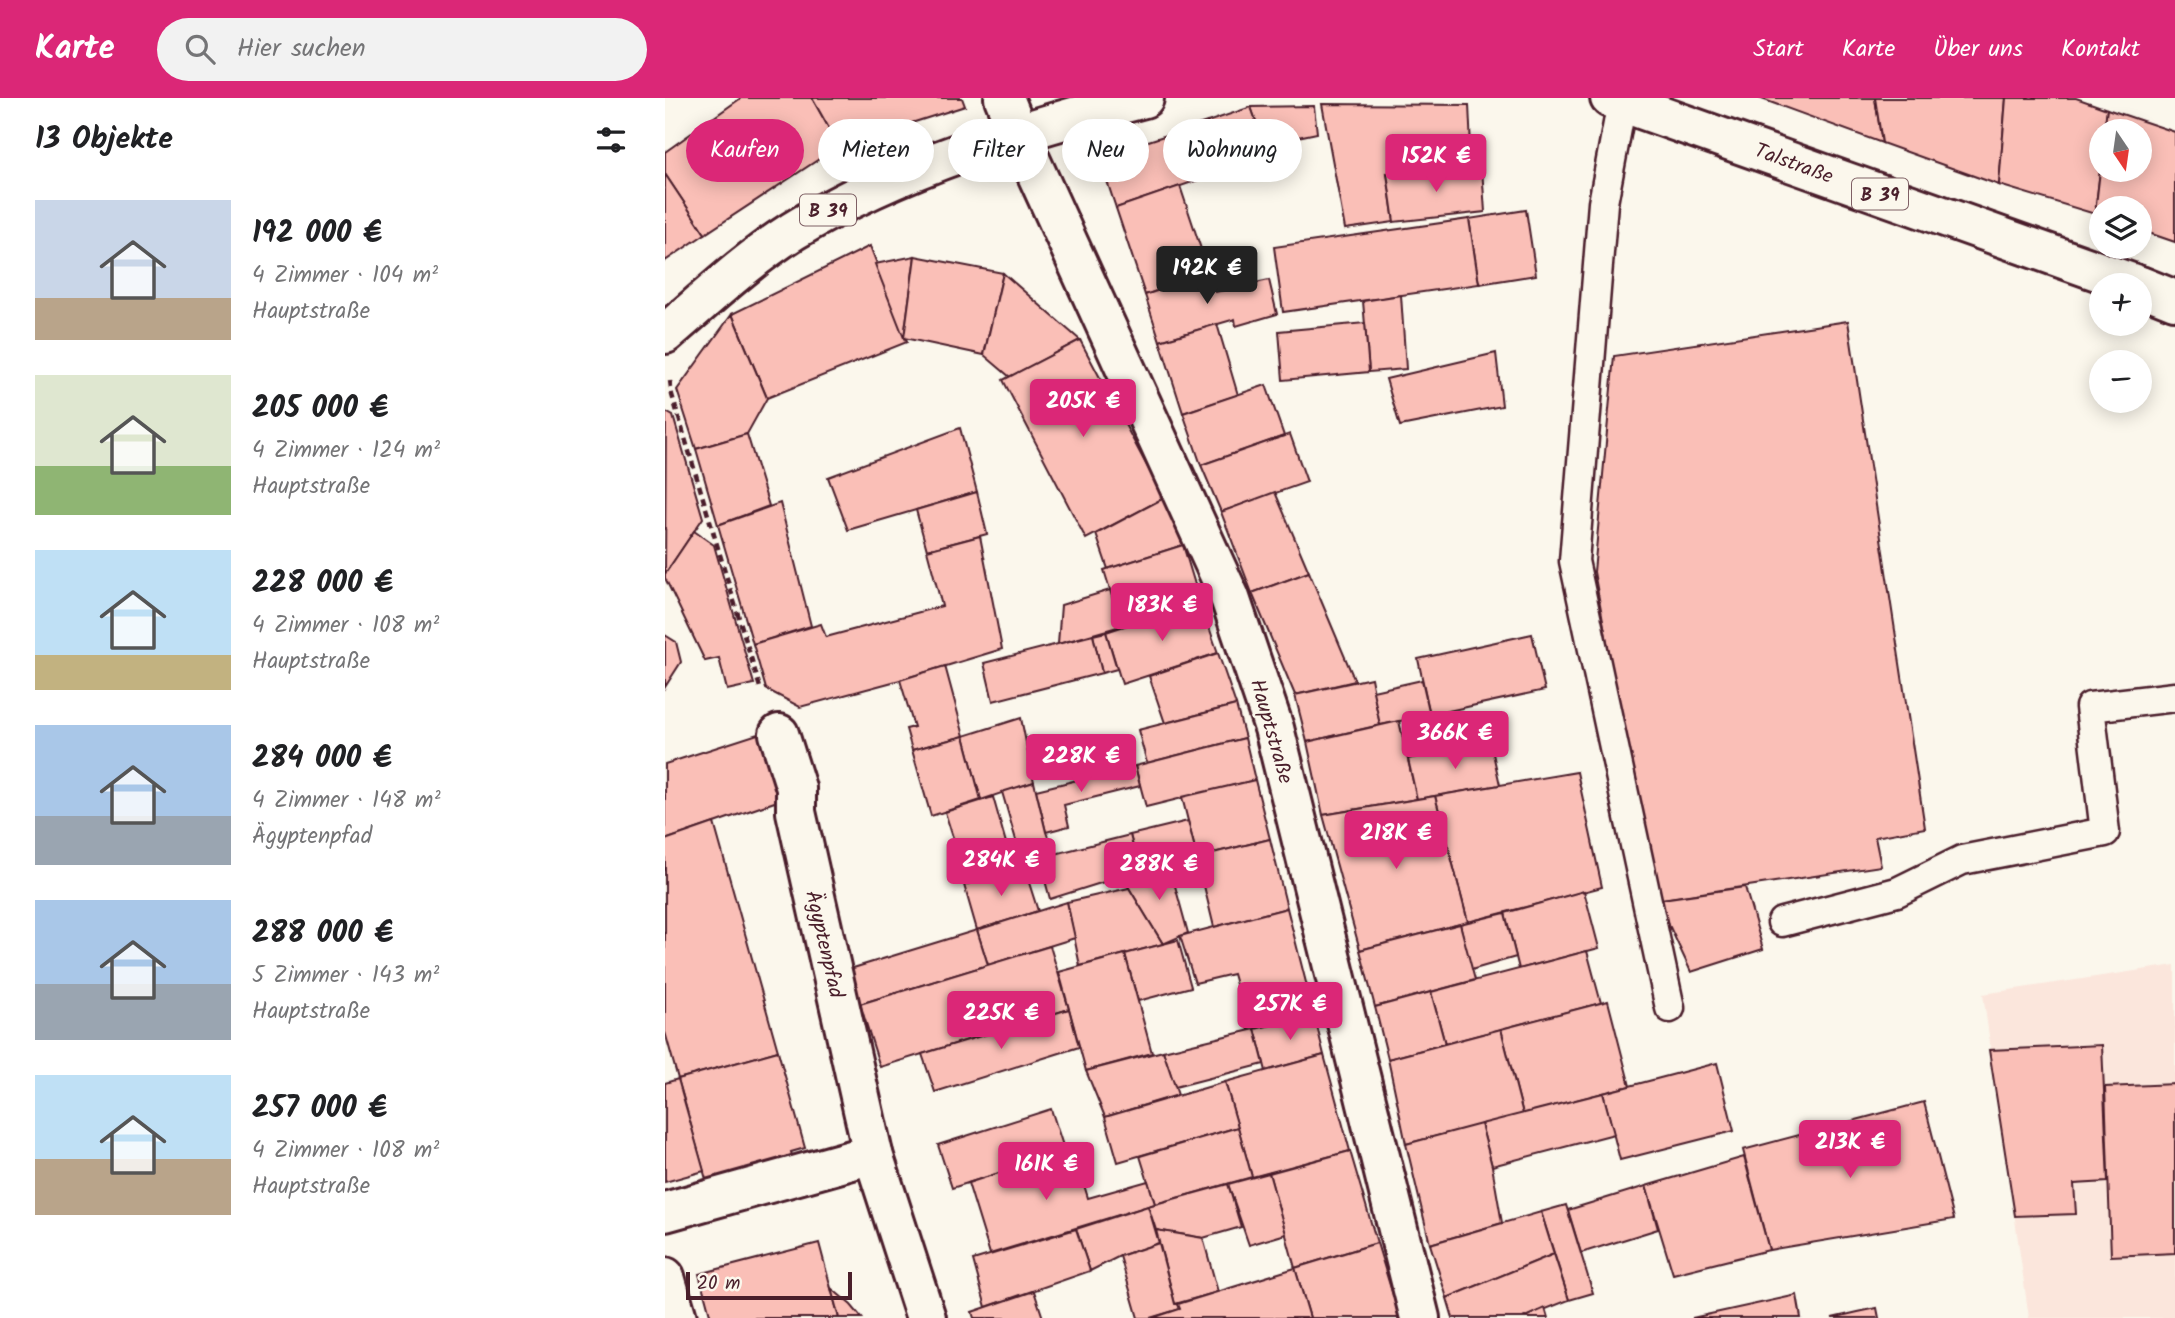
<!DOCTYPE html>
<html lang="de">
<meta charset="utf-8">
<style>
body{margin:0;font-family:Kalam,sans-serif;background:#f2f2f2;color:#202124;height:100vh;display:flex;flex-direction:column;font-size:26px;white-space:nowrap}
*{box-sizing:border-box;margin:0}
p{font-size:23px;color:#757577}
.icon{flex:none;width:38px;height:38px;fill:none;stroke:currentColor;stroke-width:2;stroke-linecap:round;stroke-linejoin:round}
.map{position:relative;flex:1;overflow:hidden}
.details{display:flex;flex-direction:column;background:#fff;width:665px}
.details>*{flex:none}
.hud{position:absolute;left:21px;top:21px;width:665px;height:63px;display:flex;gap:14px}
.needle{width:46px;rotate:167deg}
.buttons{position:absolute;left:1424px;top:21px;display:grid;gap:14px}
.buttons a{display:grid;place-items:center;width:63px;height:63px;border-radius:50%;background:#fff;box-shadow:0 4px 18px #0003;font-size:35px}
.scale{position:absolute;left:21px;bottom:18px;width:166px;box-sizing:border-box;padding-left:7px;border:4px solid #4a1f2b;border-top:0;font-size:19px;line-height:24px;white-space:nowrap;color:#4a1f2b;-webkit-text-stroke:5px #fbf7ec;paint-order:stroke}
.price{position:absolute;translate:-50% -60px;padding:0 16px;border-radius:7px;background:#db2777;color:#fff;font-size:23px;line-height:46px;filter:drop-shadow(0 2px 4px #0008)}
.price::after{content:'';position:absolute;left:50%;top:42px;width:21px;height:16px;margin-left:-10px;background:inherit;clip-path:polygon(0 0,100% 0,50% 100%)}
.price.current{background:#222;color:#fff}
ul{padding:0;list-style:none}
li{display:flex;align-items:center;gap:21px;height:175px;padding:0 35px}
li span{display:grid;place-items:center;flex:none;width:196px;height:140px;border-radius:0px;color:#555}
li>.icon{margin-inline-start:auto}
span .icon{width:84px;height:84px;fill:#fffc;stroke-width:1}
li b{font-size:30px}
h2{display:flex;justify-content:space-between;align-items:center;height:84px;padding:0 35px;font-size:30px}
.chip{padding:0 24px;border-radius:32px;background:#fff;box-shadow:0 4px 18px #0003;font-size:24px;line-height:63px}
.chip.current{background:#db2777;color:#fff}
header{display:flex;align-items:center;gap:42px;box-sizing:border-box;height:98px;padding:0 35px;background:#db2777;color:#fff}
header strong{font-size:33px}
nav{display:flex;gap:38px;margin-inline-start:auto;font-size:24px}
.search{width:490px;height:63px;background:#f2f2f2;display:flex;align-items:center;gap:18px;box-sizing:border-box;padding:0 24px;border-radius:38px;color:#757577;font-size:26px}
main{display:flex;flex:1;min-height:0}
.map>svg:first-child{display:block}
.built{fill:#fbe6dc}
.building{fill:#fabfb7;stroke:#4a1f2b;stroke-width:2}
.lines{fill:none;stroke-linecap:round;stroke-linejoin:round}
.service-casing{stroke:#4a1f2b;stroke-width:33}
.pedestrian-casing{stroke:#4a1f2b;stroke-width:44}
.minor-casing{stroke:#4a1f2b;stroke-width:44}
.primary-casing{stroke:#4a1f2b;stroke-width:44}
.path{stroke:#4a1f2b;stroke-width:4.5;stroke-dasharray:7 5;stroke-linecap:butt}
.service{stroke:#fbf7ec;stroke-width:28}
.pedestrian{stroke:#fbf7ec;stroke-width:38}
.minor{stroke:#fbf7ec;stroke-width:38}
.primary{stroke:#fbf7ec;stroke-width:38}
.labels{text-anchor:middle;stroke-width:5;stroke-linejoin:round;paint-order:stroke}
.shield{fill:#fbf7ec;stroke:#7f6065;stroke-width:2}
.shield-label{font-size:19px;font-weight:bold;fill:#4a1f2b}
.street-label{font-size:21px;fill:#4a1f2b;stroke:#fbf7ec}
</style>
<header>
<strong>Karte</strong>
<div class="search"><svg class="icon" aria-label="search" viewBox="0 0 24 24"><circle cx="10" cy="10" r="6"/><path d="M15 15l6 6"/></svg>Hier suchen</div>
<nav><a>Start</a><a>Karte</a><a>Über uns</a><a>Kontakt</a></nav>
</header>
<main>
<section class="details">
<h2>13 Objekte<svg class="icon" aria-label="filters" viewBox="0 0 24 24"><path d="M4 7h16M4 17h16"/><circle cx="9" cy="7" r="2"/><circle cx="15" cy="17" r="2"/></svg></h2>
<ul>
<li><span style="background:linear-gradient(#c9d6e8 70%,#b9a48a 0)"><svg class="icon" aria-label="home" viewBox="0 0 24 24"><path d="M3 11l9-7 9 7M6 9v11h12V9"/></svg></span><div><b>192 000 €</b><p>4 Zimmer · 104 m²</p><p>Hauptstraße</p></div></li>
<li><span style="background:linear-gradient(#dfe7d0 65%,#8fb573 0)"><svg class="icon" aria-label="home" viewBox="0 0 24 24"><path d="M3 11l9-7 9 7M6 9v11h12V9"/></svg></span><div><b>205 000 €</b><p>4 Zimmer · 124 m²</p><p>Hauptstraße</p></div></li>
<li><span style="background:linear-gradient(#bfe0f5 75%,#c2b280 0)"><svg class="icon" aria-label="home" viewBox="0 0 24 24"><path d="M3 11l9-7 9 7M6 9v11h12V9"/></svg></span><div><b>228 000 €</b><p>4 Zimmer · 108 m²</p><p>Hauptstraße</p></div></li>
<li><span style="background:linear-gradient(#a9c7e8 65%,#9aa5b1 0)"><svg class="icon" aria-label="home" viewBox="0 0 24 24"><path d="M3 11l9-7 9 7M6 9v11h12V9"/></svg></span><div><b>284 000 €</b><p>4 Zimmer · 148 m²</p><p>Ägyptenpfad</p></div></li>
<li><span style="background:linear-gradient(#a9c7e8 60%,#9aa5b1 0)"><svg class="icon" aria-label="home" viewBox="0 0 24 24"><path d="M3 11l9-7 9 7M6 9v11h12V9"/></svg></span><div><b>288 000 €</b><p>5 Zimmer · 143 m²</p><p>Hauptstraße</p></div></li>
<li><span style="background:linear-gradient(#bfe0f5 60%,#b9a48a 0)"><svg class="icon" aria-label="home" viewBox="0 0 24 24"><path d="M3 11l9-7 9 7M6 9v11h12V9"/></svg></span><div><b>257 000 €</b><p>4 Zimmer · 108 m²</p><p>Hauptstraße</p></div></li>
</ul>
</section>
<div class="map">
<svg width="1510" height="1220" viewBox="0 0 1510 1220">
<rect width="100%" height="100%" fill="#fbf7ec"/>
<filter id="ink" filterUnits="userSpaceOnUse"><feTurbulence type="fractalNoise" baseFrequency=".0143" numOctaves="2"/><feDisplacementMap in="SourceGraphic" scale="14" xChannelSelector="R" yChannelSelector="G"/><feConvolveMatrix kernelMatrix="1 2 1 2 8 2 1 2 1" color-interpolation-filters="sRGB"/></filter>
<g filter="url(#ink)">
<path class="built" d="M1510,867V1220H1364L1318,896Z"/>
<g class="building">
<path d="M76,0H147L174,48L40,136L0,76V54Z"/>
<path d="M147,0H297L300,8L174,48Z"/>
<path d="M1094,0H1210L1217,45Z"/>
<path d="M1210,0H1341L1334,87L1217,45Z"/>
<path d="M1341,0H1411L1442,11L1439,33H1437V55L1430,116L1334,87Z"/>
<path d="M657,6L804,7L807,70L722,75L729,124L680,131Z"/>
<path d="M649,8L652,35L599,46L586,9Z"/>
<path d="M586,9L599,46L556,61L542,24Z"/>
<path d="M1442,11L1510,34V144L1475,132V110H1437V119L1430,116L1437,55V72H1475V33H1439Z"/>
<path d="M542,24L560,73L451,110L434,59Z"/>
<path d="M817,70L820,114L729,124L722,75Z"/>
<path d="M0,76L40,136L0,163Z"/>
<path d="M515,88L544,175L480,197L451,110Z"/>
<path d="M861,112L871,177L814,186L804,121Z"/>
<path d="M804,121L814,186L618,214L609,149Z"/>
<path d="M205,148L242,244L102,300L67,216Z"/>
<path d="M250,158L239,240L210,166Z"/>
<path d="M250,158L338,175L319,257L239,240Z"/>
<path d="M338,175L415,242L345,279L319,257Z"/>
<path d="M544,175L550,194L604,182L612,216L571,228L570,221L495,243L480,197Z"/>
<path d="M736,197L741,271L704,274L698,203Z"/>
<path d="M67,216L102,300L82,336L31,351L12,292Z"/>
<path d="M1183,223L1260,730L1210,739L1216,768L990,802L929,474L949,258Z"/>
<path d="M700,225L704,274L618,282L614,233Z"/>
<path d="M552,226L573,297L518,315L495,243Z"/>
<path d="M415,242L499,400L421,441L338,282Z"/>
<path d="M831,255L837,308L735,328L721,281Z"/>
<path d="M601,287L619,338L536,367L518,315Z"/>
<path d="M1,314L8,318L38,420L0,476Z"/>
<path d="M295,330L312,394L183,432L163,379Z"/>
<path d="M82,336L104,408L53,427L31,351Z"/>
<path d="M625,336L642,384L556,414L536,367Z"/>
<path d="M312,394L322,436L262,452L251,412Z"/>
<path d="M610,394L644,474L587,495L556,414Z"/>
<path d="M499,400L518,447L443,471L431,436Z"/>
<path d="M115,405L146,528L88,546L53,427Z"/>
<path d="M29,433L49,447L89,586L62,592L54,560L40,563L0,480V476Z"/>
<path d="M315,438L337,551L235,582L135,609L101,591L88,546L156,526L161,539L277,508L262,452Z"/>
<path d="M518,447L535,503L456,528L439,472Z"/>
<path d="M644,474L690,583L630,597L587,495Z"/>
<path d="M445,492L456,528L393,546L396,507Z"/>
<path d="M535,503L553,555L457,586L441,534Z"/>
<path d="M441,534L452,571L437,575L428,537Z"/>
<path d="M867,536L880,592L765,617L753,561Z"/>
<path d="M0,537L11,544L16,564L0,589Z"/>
<path d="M428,537L437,575L328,603L319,565Z"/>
<path d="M553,555L571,607L500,625L484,578Z"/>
<path d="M280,568L299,638L247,652L241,631L249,629L235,582Z"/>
<path d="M706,580L715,627L642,644L630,597Z"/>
<path d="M757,582L765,617L715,627L708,593Z"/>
<path d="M571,607L580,640L482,665L473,632Z"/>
<path d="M356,620L369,684L316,702L299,638Z"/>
<path d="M734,623L752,701L658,717L642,644Z"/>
<path d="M102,633L121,700L0,742V666Z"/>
<path d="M299,638L316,702L266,718L247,652Z"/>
<path d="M580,640L590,682L481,709L470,668Z"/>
<path d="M825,642L835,687L752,701L743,661Z"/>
<path d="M470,668L475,688L399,707L404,728L381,734L371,692Z"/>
<path d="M912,674L937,789L803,824L770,698Z"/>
<path d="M590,682L605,741L532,759L517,699Z"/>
<path d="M369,684L381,734L389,755L374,760L377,769L360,773L337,694Z"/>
<path d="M770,698L803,824L695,852L658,717Z"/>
<path d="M328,699L343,752L296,765L280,714Z"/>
<path d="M523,723L532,759L474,773L465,737Z"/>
<path d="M49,725L113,953L13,981L0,934V742Z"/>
<path d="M465,737L474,773L385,801L374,760Z"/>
<path d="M605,741L622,810L549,829L532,759Z"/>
<path d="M504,766L523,835L498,846L464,790L460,779Z"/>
<path d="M359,769L373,813L312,832L299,787Z"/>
<path d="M1080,789L1098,851L1026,874L1005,829L998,830L990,802Z"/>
<path d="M464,790L498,846L415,868L402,804Z"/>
<path d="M919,793L934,850L854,871L840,815Z"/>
<path d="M402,804L410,840L323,867L312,832Z"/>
<path d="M622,810L649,916L584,932L568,876L530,885L515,838Z"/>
<path d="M840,815L851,859L806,872L795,826Z"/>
<path d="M795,826L810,882L710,909L695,852Z"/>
<path d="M312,832L323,867L195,906L185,871Z"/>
<path d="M513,842L526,889L473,903L460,856Z"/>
<path d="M385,848L404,911L215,969L195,906Z"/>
<path d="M922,853L936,905L780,946L766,894Z"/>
<path d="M460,856L487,955L421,973L394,874Z"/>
<path d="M766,894L780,946L723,961L710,909Z"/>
<path d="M943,903L965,988L858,1016L836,931Z"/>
<path d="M404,911L414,949L270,994L257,956Z"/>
<path d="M649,916L659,957L601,973L590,931Z"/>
<path d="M590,931L599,966L510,989L498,953Z"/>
<path d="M836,931L858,1016L741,1046L723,961Z"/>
<path d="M1437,947L1443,1084L1409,1086L1411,1116L1350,1118L1324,952Z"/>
<path d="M113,953L140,1050L126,1054L128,1061L42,1085L13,981Z"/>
<path d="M498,953L513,997L440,1019L421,973Z"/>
<path d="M659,957L685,1053L587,1079L560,984Z"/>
<path d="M1052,965L1069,1033L955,1062L938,995Z"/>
<path d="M13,981L39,1073L0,1084V985Z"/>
<path d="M560,984L573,1029L453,1064L440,1019Z"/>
<path d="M1510,986V1155L1446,1158L1440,989Z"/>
<path d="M938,995L949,1036L827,1068L816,1026Z"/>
<path d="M1259,1004L1289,1121L1104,1152L1078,1052Z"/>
<path d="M386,1011L400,1054L287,1090L273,1047Z"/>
<path d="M816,1026L827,1068L837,1125L765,1146L741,1046Z"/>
<path d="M573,1029L587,1079L490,1106L475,1058Z"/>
<path d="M408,1051L423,1100L483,1083L490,1106L325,1156L303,1085Z"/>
<path d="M685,1053L712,1145L630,1170L604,1075Z"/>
<path d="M1079,1059L1104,1152L1008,1176L981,1088Z"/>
<path d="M604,1075L621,1136L584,1147L563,1086Z"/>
<path d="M563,1086L576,1129L538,1140L491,1132L483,1108Z"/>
<path d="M981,1088L993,1131L916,1155L903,1112Z"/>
<path d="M901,1107L928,1195L904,1202L876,1114Z"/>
<path d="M483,1108L494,1145L455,1158L425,1173L411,1131Z"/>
<path d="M876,1114L889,1156L782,1200L765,1146Z"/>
<path d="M411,1131L425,1173L321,1209L308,1162Z"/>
<path d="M491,1132L538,1140L553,1194L510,1206Z"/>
<path d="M154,1145L174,1220H46L34,1176Z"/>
<path d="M494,1145L510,1206H513L515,1211L485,1220H473L455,1158Z"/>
<path d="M712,1145L735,1220H645L630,1170Z"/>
<path d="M889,1156L904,1202L858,1220H788L782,1200Z"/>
<path d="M630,1170L645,1220H487L515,1211L513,1206Z"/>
<path d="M166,1190L186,1207L197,1220H174Z"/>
<path d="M369,1193L378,1220H309L307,1214Z"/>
<path d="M1132,1197L1136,1220H1027Z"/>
<path d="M880,1210L883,1220H858Z"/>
<path d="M1212,1210L1214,1220H1167L1193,1214Z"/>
</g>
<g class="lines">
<defs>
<g id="service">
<path d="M957,4L938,105L909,463L1005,910"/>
<path d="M1117,824L1232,794L1297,762L1440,734L1425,609L1510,599"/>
</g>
<path id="pedestrian" d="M354,37L565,500L609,630L755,1220"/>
<g id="minor">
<path d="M339,0L354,37"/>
<path d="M114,636L131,690V714L208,1056L261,1220"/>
<path d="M0,1114L208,1056"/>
<path d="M0,1179L12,1220"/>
</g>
<g id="primary">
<path d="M945,0L1472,187"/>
<path d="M1475,188L1510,202"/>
<path d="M0,236C41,201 82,162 128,133C234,68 359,31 479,0"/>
</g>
</defs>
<use href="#service" class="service-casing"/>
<use href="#pedestrian" class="pedestrian-casing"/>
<use href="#minor" class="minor-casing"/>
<use href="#primary" class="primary-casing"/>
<path class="path" d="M5,283L7,297L96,593"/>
<use href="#service" class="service"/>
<use href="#pedestrian" class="pedestrian"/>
<use href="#minor" class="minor"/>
<use href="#primary" class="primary"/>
</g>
</g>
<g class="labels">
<g class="shield">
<rect x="1187" y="80.5" width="56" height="31" rx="5"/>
<rect x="135" y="96.5" width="56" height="31" rx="5"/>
</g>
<g class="shield-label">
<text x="1215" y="103">B 39</text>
<text x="163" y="119">B 39</text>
</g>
<g class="street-label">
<text transform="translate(1129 65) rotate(20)" y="7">Talstraße</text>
<text transform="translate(607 633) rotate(74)" y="7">Hauptstraße</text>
<text transform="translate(160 846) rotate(77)" y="7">Ägyptenpfad</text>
</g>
</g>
</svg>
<div class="buttons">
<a><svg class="needle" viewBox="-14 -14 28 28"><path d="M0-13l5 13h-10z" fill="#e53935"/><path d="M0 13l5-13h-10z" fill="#757577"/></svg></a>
<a><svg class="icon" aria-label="layers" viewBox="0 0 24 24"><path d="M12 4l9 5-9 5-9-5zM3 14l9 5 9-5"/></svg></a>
<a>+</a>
<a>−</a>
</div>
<div class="scale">20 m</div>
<b class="price" style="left:771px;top:96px">152K €</b>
<b class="price current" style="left:542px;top:208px">192K €</b>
<b class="price" style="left:418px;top:341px">205K €</b>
<b class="price" style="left:497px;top:545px">183K €</b>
<b class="price" style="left:790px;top:673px">366K €</b>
<b class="price" style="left:416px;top:696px">228K €</b>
<b class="price" style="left:731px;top:773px">218K €</b>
<b class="price" style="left:336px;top:800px">284K €</b>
<b class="price" style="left:494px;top:804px">288K €</b>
<b class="price" style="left:625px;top:944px">257K €</b>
<b class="price" style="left:336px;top:953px">225K €</b>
<b class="price" style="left:1185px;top:1082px">213K €</b>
<b class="price" style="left:381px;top:1104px">161K €</b>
<div class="hud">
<a class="chip current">Kaufen</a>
<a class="chip">Mieten</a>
<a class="chip">Filter</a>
<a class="chip">Neu</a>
<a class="chip">Wohnung</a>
</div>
</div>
</main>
